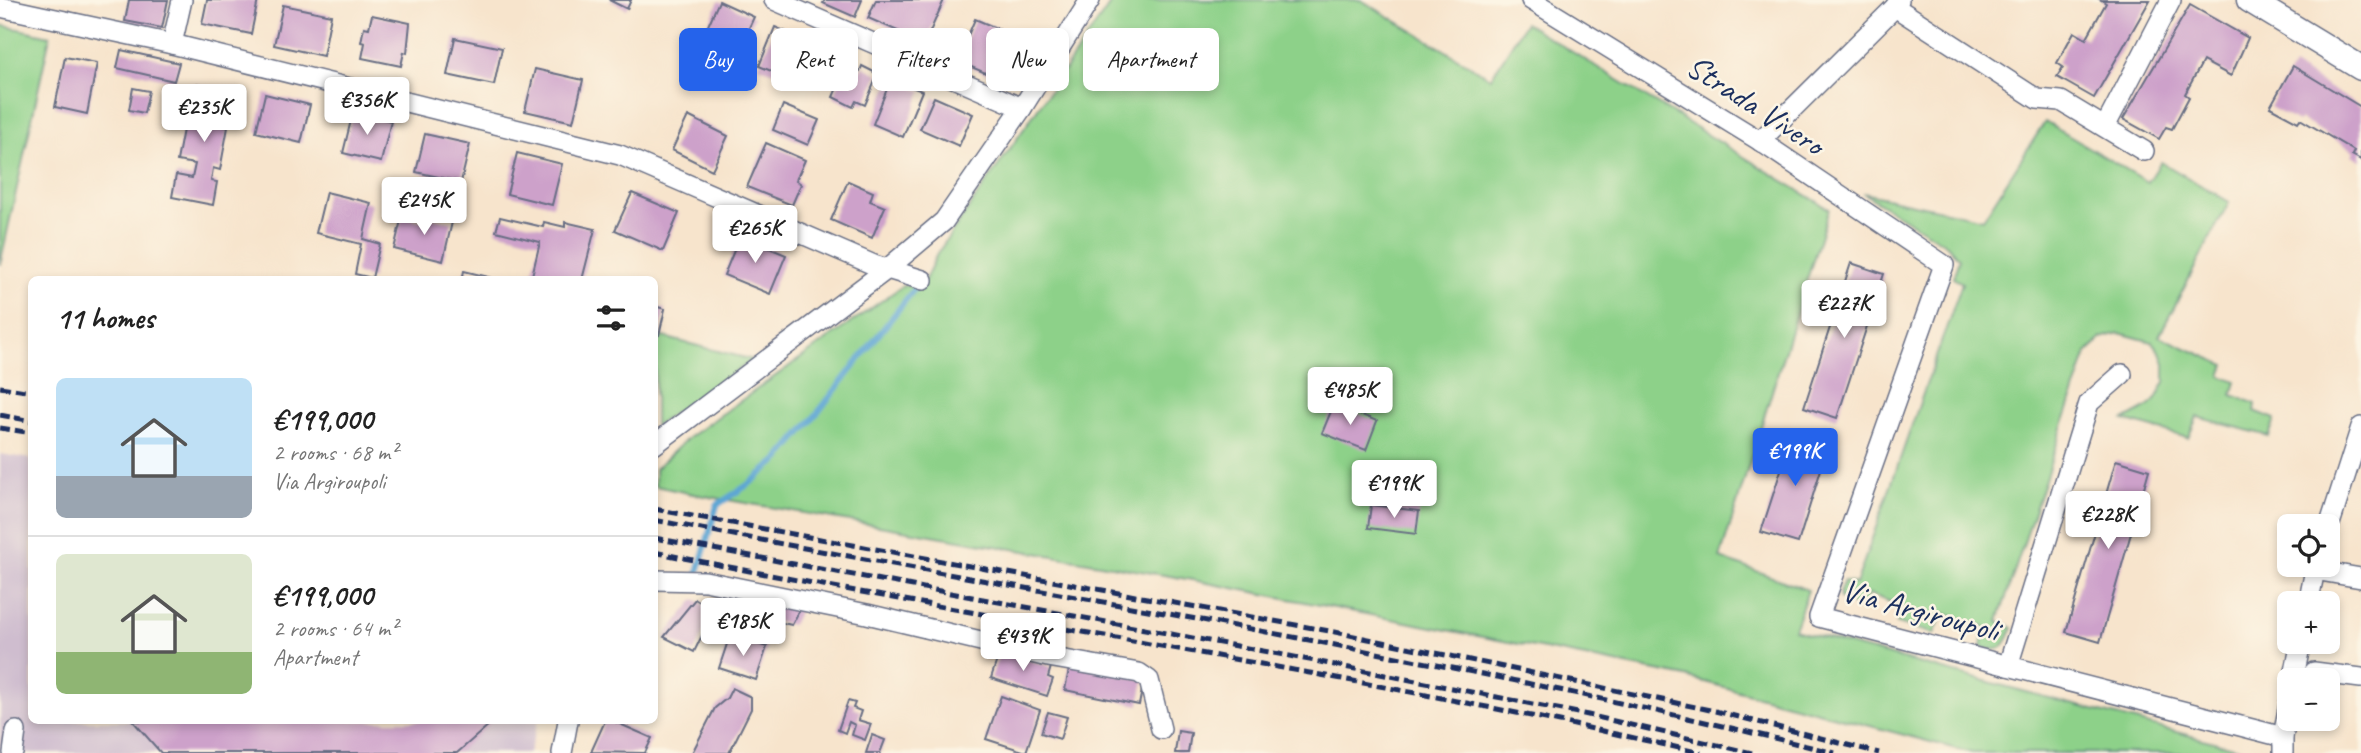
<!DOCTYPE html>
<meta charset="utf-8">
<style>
body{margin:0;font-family:Caveat,sans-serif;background:#f6f6f6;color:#222;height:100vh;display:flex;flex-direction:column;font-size:26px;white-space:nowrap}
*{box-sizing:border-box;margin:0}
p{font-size:23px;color:#767676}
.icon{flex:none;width:38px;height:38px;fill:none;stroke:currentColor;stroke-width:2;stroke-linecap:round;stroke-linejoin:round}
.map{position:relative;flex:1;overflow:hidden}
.drawer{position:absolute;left:28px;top:276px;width:630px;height:448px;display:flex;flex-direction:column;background:#fff;border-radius:10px;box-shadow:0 4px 10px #0003}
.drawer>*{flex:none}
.banner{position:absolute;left:679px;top:28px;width:665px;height:63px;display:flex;gap:14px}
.tools{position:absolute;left:2277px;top:514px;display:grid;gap:14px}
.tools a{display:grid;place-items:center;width:63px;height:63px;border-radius:10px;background:#fff;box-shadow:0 4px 10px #0003;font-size:35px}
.price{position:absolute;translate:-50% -60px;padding:0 16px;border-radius:7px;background:#fff;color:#222;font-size:23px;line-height:46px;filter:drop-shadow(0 2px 4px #0008)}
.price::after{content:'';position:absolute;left:50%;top:42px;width:21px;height:16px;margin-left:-10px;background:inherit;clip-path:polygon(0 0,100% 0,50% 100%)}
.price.current{background:#2563eb;color:#fff}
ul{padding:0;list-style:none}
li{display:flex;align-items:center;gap:21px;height:175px;padding:0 28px}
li+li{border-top:2px solid #e0e0e0}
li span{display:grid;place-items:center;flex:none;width:196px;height:140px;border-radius:10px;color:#555}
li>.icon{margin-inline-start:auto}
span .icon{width:84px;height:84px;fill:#fffc;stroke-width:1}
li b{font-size:30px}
h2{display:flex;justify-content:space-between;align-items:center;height:84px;padding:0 28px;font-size:30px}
.pill{padding:0 24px;border-radius:10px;background:#fff;box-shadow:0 4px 10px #0003;font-size:24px;line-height:63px}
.pill.current{background:#2563eb;color:#fff}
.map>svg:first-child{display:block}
.industrial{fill:#cfbdcf}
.green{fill:#8dd189;stroke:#548074;stroke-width:2}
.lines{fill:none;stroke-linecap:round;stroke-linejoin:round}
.stream{stroke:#5da6d4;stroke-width:6}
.building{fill:#cda1ca}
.minor-casing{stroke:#686e84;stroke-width:22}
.major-casing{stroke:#686e84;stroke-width:27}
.minor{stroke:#fff;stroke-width:19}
.major{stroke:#fff;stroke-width:24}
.rail{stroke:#1b2f5e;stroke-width:5;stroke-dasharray:10 5;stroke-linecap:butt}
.labels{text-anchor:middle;stroke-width:5;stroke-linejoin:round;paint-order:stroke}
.street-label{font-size:33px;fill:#1b2f5e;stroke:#fcf5e5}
</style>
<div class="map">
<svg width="2361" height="753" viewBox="0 0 2361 753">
<rect width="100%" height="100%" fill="#fcf5e5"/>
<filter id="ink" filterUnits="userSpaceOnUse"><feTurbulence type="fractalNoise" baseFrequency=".0143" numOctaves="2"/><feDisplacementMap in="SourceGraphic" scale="14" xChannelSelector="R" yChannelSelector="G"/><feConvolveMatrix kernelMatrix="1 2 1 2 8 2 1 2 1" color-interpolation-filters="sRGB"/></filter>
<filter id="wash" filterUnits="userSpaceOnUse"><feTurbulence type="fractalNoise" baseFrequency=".00686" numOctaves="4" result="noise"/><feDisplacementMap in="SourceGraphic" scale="28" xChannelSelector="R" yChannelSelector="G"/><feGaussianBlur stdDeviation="1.57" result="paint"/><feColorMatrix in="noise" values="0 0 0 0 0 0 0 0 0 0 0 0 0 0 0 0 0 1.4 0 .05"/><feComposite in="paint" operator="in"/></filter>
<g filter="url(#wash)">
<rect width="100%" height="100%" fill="#f7e4cc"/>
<path class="industrial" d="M0,454L31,459L32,721H538L529,753H0Z"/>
<g class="green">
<path d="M1113,0H1361L1491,78L1525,23L1829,209L1720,558L1808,590L1794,630L2255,753H1972L1682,676L1187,579L693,494L655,486V469L688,438L904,285L921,288L937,254Z"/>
<path d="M0,25L50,36L0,265Z"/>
<path d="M2045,122L2148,182L2161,162L2229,202L2159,336L2225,365L2221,376L2236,382L2232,395L2256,404L2255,411L2275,419L2269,436L2197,417L2188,438L2124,420L2150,406L2156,399L2165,382V363L2162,355L2152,342L2119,333L2102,338L2087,353L1998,621L2013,628C2004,647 2003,654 1981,647L1984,627L1943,613L1934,634L1897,623L1901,606L1869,594L1860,609L1840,598V590L1844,581L1856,584L1962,283L1953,278L1959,259L1947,245L1863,193L1983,219Z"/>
<path d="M655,335L753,360L655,426Z"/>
</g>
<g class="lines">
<path class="stream" d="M698,572L717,505L749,484L779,459L812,420L915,288"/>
</g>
<g id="blocks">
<g class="building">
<path d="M129,0H168L162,28L125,21Z"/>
<path d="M207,0H258L251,34L202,24Z"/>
<path d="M609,0H631L627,9Z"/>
<path d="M825,0H862L855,17L823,3Z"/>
<path d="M876,0H944L925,43L868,18Z"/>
<path d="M2101,0H2150L2094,98L2057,77L2063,67L2057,63L2074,32L2086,39L2106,3Z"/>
<path d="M719,1L754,17L737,54L702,39Z"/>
<path d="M283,5L331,15L323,56L274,45Z"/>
<path d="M2190,5L2248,38L2231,76L2203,61L2185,94L2189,97L2172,129L2166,127L2159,139L2123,119Z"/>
<path d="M372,15L410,23L407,53L404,52L401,66L362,58L365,43L361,42L364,27L369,28Z"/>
<path d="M975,19L1013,35L995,77L957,61Z"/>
<path d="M775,27L803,39L799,49L810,53L798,82L759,66Z"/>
<path d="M455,38L502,48L494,85L447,75Z"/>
<path d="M121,50L179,63L174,81L117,68Z"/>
<path d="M65,57L97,63L87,114L55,107Z"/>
<path d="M847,65L860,71L862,66L878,74L865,105L856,101L853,107L833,97Z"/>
<path d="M2293,66L2361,107V160L2352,155L2354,151L2300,119L2298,122L2270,107Z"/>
<path d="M535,69L583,80L573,122L525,111Z"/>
<path d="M891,79L922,91L903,137L873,124Z"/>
<path d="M195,84L236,92L231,116L224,115L222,126L228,127L220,170L213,168L211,181L217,182L213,205L172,197L176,175L192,178L195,164L177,161L185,119L204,123L206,111L190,108Z"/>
<path d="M133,88L149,91L144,113L129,110Z"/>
<path d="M265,94L310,105L301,143L256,132Z"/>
<path d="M934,97L973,114L959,146L920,129Z"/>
<path d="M783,105L819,120L808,145L773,130Z"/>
<path d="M353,112L391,121L381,162L343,153Z"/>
<path d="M688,116L728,136L712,170L672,150Z"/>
<path d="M425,134L470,144L461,182L416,172Z"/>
<path d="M766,143L805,160L796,180L801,184L792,205L747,187Z"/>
<path d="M517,153L562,164L552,205L507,194Z"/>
<path d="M848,181L873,192L870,201L885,207L872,238L831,220Z"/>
<path d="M326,192L371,203L363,239L380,244L372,278L355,274L361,244L316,233Z"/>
<path d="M632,193L679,213L663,251L615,230Z"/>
<path d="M423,215L452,222L443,261L394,249L402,216L421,221Z"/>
<path d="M500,217L543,227L544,222L565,227V222L595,229L582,280H531L540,242L496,231Z"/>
<path d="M740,236L786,255L770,294L724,275Z"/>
<path d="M1851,263L1884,274L1837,418L1804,407Z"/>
<path d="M464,271L497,279V280H462Z"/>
<path d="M654,306L665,309L659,335L654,334Z"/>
<path d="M1334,404L1377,421L1366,450L1322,433Z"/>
<path d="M1793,433L1829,444L1798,543L1761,532Z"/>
<path d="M2116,460L2149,470L2100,642L2066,632Z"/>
<path d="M1371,505L1419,511L1416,534L1368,528Z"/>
<path d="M722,591L801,607L792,625L727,611Z"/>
<path d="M695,599L714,611L694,652L664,637Z"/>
<path d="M730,635L767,647L756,680L719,668Z"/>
<path d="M1000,651L1051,667L1048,677L1053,679L1047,696L991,678Z"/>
<path d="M1070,664L1144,680L1139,705L1065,690Z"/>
<path d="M732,688L751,697V709L729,753H692L715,708L727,698Z"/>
<path d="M1001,696L1040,710L1026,752L986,739Z"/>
<path d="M848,701L855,703L853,708L861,711L858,720L871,724L865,740L852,735L855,725L849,722L845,733L838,730Z"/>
<path d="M1048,712L1067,717L1060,739L1041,733Z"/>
<path d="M133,721H487L490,724L457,753H161Z"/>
<path d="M605,721H613L652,738L645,753L591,752Z"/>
<path d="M1178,731L1191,733L1188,753H1175Z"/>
<path d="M872,735L885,740L880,753H866Z"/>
</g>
</g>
</g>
<g filter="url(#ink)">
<use href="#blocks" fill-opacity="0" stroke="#686e84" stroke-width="2"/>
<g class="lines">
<defs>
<g id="minor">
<path d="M774,0L1022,108"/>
<path d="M1531,0L1760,141L1944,265L1819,617L2283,737"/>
<path d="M0,7L172,44L620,155L874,265L923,280"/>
<path d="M1895,7L2037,99L2061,101L2144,151"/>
<path d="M172,44L182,0"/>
<path d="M2105,127L2171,0"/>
<path d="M1760,141L1895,7L1899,0"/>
<path d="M654,445L886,270L944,221L1022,108L1090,0"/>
<path d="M2328,530L2361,427"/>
<path d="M2314,570L2361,578"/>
<path d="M654,580L705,581L867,614L1048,657L1139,673L1149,680L1161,729"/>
<path d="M2308,604L2316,565"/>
<path d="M2008,666L2089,403L2122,374"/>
<path d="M2314,672L2361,678"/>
<path d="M2293,681L2301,642"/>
<path d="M13,753L16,731"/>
<path d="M562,753L568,721"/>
<path d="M2283,753V737L2289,704"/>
</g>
<path id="major" d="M2249,0L2361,68"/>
</defs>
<use href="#minor" class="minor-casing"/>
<use href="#major" class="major-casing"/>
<use href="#minor" class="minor"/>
<use href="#major" class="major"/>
<g class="rail">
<path d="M0,387L32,392"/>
<path d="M0,415L32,421"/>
<path d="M0,428L32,433"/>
<path d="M654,509L1335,632L1715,711L1879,753"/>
<path d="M654,520C1049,595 1445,656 1835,753"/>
<path d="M654,538L1279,654L1588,715L1752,753"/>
<path d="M654,552C1003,623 1355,673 1701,753"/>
</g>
</g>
</g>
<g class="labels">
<g class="street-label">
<text transform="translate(1756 104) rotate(33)" y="12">Strada Vivero</text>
<text transform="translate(1921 609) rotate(15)" y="12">Via Argiroupoli</text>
</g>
</g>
</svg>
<div class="tools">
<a><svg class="icon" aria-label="locate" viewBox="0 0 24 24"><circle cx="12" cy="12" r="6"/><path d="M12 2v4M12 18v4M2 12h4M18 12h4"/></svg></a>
<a>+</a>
<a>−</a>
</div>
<b class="price" style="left:367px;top:137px">€356K</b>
<b class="price" style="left:204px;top:144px">€235K</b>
<b class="price" style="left:424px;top:237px">€245K</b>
<b class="price" style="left:755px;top:265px">€265K</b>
<b class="price" style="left:1844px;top:340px">€227K</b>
<b class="price" style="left:1350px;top:427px">€485K</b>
<b class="price current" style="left:1795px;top:488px">€199K</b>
<b class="price" style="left:1394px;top:520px">€199K</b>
<b class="price" style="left:2108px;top:551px">€228K</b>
<b class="price" style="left:743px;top:658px">€185K</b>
<b class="price" style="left:1023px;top:673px">€439K</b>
<div class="banner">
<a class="pill current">Buy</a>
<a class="pill">Rent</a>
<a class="pill">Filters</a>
<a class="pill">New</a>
<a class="pill">Apartment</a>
</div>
<section class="drawer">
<h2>11 homes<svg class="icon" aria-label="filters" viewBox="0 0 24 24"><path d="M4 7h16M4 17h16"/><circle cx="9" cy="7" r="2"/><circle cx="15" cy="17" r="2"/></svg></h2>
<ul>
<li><span style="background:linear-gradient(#bfe0f5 70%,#9aa5b1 0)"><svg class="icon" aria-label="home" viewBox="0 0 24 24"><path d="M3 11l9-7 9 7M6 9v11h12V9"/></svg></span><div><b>€199,000</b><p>2 rooms · 68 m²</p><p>Via Argiroupoli</p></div></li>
<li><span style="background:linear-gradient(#dfe7d0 70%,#8fb573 0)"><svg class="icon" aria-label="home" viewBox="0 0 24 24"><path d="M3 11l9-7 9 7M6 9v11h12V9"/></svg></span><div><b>€199,000</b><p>2 rooms · 64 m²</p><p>Apartment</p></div></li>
</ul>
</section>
</div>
